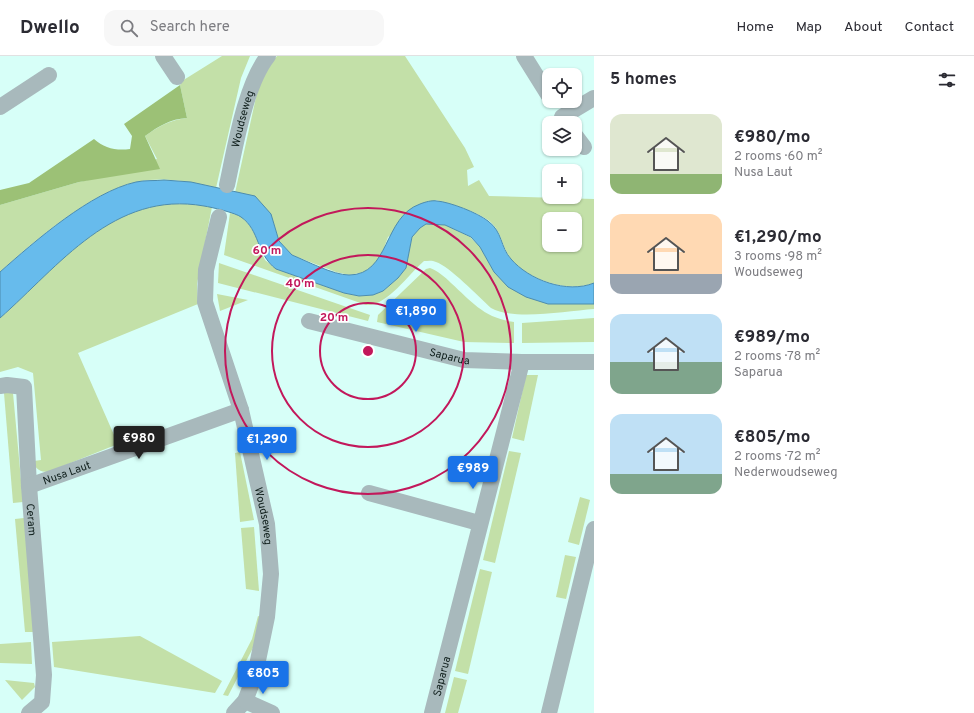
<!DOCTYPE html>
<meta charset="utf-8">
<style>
body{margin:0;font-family:Overpass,sans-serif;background:#f7f7f7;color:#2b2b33;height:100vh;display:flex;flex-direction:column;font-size:15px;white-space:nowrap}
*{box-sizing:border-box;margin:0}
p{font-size:13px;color:#7c7c81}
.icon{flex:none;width:22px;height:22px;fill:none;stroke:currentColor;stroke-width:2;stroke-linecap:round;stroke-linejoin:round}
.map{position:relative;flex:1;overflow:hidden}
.drawer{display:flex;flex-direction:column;background:#fff;width:380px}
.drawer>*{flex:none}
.buttons{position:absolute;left:542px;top:12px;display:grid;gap:8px}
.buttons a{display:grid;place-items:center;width:40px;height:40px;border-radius:8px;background:#fff;box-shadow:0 1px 3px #0004;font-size:20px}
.price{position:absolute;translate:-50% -34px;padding:0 9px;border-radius:4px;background:#1a73e8;color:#fff;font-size:13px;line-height:26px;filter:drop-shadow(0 1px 2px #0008)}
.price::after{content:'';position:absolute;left:50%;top:24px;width:12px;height:9px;margin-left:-6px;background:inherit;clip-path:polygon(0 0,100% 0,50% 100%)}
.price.current{background:#222;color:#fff}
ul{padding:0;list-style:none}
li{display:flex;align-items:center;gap:12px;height:100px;padding:0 16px}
li span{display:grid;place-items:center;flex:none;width:112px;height:80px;border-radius:12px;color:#555}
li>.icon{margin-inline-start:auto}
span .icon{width:48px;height:48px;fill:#fffc;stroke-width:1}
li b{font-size:17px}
h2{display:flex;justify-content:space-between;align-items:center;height:48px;padding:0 16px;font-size:17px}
header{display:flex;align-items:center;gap:24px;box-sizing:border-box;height:56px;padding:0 20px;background:#fff;border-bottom:1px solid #e1e1e2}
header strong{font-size:19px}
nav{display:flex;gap:22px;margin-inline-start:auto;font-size:14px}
.search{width:280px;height:36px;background:#f7f7f7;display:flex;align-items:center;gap:10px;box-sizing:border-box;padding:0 14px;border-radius:12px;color:#7c7c81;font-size:15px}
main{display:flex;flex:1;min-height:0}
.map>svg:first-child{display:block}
.green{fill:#c3e0a8;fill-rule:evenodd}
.forest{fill:#9cc176}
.water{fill:#67bbec;stroke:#4d8cad}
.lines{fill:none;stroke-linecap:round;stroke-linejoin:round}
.minor{stroke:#a8b9bc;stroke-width:16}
.ring{fill:none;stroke:#c2185b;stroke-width:2}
.labels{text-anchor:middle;stroke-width:3.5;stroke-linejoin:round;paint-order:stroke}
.street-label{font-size:11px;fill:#0f1e1b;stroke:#fff}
.centre{fill:#c2185b;stroke:#fff;stroke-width:2}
.ring-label{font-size:12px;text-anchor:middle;font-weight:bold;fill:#c2185b;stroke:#fff;stroke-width:3.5;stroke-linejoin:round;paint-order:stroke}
</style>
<header>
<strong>Dwello</strong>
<div class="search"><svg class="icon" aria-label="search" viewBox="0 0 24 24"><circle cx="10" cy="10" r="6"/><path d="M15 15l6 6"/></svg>Search here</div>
<nav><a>Home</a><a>Map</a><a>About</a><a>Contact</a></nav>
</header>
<main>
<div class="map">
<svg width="594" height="657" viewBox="0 0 594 657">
<rect width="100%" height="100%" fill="#d7fff8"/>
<g class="green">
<path d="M222,0H250L241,22L216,132C192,126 163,120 137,126C92,135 34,185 0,216V149L79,126L105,120L157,103L145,80C159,70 170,64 187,62L180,29L182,25Z"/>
<path d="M277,0H405L465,92L474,111L467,114L468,130L479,124L489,140L594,143V227C569,237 528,224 511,203C501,190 502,174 488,164C473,154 453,149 436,144L388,181L381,200L375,207L365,216L349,219L336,216L292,199L279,185L274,168L235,137L258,32L267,11ZM549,163H575V189H549Z"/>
<path d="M161,148H194L212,151L197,228L198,248L78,297L118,388L48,416C41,416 34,413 34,405L41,404L33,317L18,311L0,316V262C48,219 93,159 161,148Z"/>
<path d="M230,157L241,160L250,170L260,188L261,196L265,204L276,213L344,237L359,240L373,239L383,235L398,222L406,212L412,181L420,172L426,168L445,169L470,181L480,191L494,216L548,248H594V253C566,255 514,265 491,252C479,241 449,210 436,206C432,204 428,205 424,205C408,219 386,251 366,249L224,199Z"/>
<path d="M219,207L370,259L368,265L218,227Z"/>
<path d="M430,212C438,215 445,221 451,227C472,246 484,262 514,266V287L464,286L377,266L378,259L426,213Z"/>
<path d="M217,238L248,244L220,255Z"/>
<path d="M594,262V286L522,287V267Z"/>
<path d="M526,319H538L524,385L512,382Z"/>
<path d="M4,337H13L23,446L13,447Z"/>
<path d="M509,395L521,397L495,507L483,504Z"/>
<path d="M240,396L254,464L240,466L235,397Z"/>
<path d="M580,441L590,444L579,489L568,486Z"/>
<path d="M24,462L34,576H25L15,463Z"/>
<path d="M254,471L259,535L246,533L241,472Z"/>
<path d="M565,499L576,501L566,543L556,541Z"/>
<path d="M480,513L492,516L468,618L455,615Z"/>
<path d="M258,560L261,561L257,584L228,640L223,639L252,583Z"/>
<path d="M140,580L222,625L215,637L54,611L52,586Z"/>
<path d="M31,586L32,608L0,607V588Z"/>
<path d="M454,621L467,624L458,657H445Z"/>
<path d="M5,624L34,627L35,631L22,644Z"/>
</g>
<path class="forest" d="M180,29L187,62C170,63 159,70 145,80L160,113L79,126L0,149V134L29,127L94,83C104,92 116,95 130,93L132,80L124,68Z"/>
<path class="water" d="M164,124L191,126L255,140L271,158L279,185L292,199C307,205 333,219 349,219C390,219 383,161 420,148C425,146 432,144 437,145C450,146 478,157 488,165C503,176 500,191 511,203C529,224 567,238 594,227V248H548L526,241L508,231L494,216L480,191L471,181L445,169L426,168L420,172L412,181L406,212L398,222L383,235L373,239L359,240L344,237L276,213C256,198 260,174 241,161C236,157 211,151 204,150C114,134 59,210 0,262V216C35,185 91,136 136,126C145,124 155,125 164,124Z"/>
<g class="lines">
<g class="minor">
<path d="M163,0L177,21"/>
<path d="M524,0L549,40"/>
<path d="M0,51L49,19"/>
<path d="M562,61L594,42"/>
<path d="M575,79L584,91"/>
<path id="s1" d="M227,129C235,92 245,29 268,0"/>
<path id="s2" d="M219,161L206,214L205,246L241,354L267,468L271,518L267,561L255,619L245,645L234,657"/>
<path id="s3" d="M309,265L464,304L522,306"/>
<path id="s4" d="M0,330L7,329L24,331L29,430L44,619L42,646L29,657"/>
<path id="s5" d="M29,430L241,354"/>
<path d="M369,437L479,467"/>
<path d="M245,645L272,657"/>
<path id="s6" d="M432,657L522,306H594"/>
<path d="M549,657L594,473"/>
</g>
</g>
<g class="ring">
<circle cx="368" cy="295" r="48"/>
<circle cx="368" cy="295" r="96"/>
<circle cx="368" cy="295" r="143"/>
</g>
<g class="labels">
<g class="street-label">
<text dy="4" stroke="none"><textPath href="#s1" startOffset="68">Woudseweg</textPath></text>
<text dy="4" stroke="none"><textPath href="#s3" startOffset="145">Saparua</textPath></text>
<text dy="4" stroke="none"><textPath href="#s5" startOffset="40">Nusa Laut</textPath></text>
<text dy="4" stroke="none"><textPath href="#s2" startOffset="309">Woudseweg</textPath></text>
<text dy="4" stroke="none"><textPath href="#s4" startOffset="157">Ceram</textPath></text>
<text dy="4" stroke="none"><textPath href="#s6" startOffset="38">Saparua</textPath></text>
</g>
</g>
<circle cx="368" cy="295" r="6" class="centre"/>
<g class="ring-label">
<text x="267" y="198">60 m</text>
<text x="300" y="231">40 m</text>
<text x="334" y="265">20 m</text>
</g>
</svg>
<div class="buttons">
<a><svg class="icon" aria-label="locate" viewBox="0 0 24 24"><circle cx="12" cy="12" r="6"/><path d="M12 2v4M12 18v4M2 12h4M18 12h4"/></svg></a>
<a><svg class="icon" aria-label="layers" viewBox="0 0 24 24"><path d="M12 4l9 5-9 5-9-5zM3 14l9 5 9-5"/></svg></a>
<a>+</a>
<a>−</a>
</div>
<b class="price" style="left:416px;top:277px">€1,890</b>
<b class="price current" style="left:139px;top:404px">€980</b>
<b class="price" style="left:267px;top:405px">€1,290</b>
<b class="price" style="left:473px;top:434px">€989</b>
<b class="price" style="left:263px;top:639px">€805</b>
</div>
<section class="drawer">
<h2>5 homes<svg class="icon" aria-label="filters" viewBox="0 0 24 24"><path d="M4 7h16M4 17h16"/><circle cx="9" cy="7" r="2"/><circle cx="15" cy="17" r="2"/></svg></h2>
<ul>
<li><span style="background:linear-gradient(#dfe7d0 75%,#8fb573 0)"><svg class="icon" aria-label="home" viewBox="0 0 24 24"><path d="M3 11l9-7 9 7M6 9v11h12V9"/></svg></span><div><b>€980/mo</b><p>2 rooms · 60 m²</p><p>Nusa Laut</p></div></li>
<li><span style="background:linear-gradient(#ffd9b3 75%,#9aa5b1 0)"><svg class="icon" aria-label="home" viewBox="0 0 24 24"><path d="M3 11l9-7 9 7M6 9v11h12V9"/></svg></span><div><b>€1,290/mo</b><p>3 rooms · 98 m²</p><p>Woudseweg</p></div></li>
<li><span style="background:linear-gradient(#bfe0f5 60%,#7fa58c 0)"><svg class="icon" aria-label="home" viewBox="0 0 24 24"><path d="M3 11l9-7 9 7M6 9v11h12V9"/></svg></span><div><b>€989/mo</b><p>2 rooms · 78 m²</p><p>Saparua</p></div></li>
<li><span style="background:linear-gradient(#bfe0f5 75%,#7fa58c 0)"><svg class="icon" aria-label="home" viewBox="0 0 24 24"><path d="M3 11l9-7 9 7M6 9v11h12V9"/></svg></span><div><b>€805/mo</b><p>2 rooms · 72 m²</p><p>Nederwoudseweg</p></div></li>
</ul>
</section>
</main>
